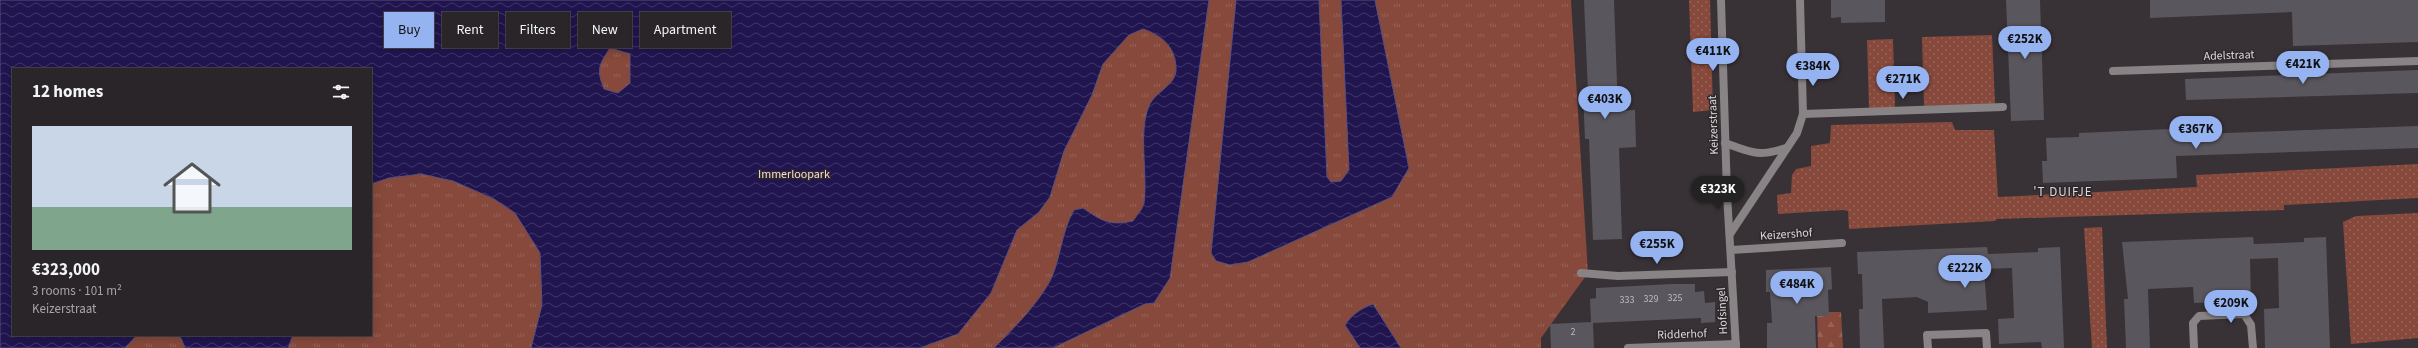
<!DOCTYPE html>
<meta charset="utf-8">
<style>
body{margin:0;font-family:"Source Sans 3",sans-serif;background:#363134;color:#f1f3f6;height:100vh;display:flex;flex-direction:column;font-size:15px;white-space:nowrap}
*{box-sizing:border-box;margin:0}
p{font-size:13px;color:#a5a5a8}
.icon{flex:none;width:22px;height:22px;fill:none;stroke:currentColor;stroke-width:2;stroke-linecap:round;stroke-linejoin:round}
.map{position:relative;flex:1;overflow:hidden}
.side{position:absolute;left:12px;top:68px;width:360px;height:268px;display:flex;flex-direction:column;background:#2a2528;border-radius:0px;box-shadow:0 2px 10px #0003,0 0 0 1px #464245}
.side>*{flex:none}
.hud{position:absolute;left:384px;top:12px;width:380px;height:36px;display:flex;gap:8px}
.price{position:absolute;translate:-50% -34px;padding:0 9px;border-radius:14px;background:#95b2f1;color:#111;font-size:13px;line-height:26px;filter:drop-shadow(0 1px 2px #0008)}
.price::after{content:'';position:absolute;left:50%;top:24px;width:12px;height:9px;margin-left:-6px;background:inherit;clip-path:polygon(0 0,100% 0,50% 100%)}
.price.on{background:#222;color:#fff}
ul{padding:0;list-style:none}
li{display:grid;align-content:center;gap:8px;height:212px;padding:0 20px}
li+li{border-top:1px solid #464245}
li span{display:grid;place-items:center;height:124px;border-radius:0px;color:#555}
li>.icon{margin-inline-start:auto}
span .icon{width:72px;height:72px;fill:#fffc;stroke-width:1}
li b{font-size:17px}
h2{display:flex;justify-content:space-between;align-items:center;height:48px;padding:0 20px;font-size:17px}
.pill{padding:0 14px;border-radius:0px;background:#2a2528;box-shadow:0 2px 10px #0003,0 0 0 1px #464245;font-size:14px;line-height:36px}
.pill.on{background:#95b2f1;color:#111}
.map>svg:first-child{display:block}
.grass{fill:url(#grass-dots)}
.forest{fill:url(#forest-firs)}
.park{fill:url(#park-tufts);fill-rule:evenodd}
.water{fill:url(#water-waves);stroke:#59507a;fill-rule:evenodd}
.building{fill:#5a565d}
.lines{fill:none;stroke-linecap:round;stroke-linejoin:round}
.minor{stroke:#888384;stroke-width:8}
.labels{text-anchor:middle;stroke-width:3;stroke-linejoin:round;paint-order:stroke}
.number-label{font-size:10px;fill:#bcb8bc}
.street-label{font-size:12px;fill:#ddd9dc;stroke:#2e272b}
.park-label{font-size:12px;fill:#f2dbd5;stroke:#2e272b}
.neighbourhood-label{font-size:13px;letter-spacing:1px;fill:#ddd9dc;stroke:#2e272b}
</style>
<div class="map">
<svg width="2418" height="348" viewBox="0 0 2418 348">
<defs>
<pattern id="grass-dots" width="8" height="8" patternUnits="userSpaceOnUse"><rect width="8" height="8" fill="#86493c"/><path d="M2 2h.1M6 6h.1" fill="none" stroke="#976358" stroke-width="1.8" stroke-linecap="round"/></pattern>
<pattern id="forest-firs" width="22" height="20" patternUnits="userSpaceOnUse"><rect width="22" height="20" fill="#86493c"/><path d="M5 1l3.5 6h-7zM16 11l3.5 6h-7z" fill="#976358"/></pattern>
<pattern id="park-tufts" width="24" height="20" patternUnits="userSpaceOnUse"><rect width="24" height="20" fill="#86493c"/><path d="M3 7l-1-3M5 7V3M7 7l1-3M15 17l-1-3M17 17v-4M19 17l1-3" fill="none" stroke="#976358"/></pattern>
<pattern id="water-waves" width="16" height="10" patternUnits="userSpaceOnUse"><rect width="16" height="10" fill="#211550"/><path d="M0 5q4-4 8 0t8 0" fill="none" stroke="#413669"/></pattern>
</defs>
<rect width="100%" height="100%" fill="#383136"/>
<g class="grass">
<path d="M1689,0H1710L1713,110L1693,112Z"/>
<path d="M1992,35L1995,104L1924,106L1922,37Z"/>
<path d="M1893,39L1895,108H1869L1867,40Z"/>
<path d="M1952,122L1955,130H1994L1998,197L2197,187L2196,175L2418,164V198L2284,205V210L1997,219L1995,221L1849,229L1848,211L1843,210L1778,214L1777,195L1791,193L1792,175L1796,169L1811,166V146L1830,143L1831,125Z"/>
<path d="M2418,213V338L2351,344L2343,222L2356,216Z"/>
<path d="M2102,227L2107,348H2092L2084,228Z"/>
</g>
<path class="forest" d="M1817,312H1841L1843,348H1818Z"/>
<path class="park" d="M0,0H1571L1588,273L1541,338V348H0ZM13,69H371V335H13Z"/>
<g class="water">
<path d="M0,0H1209L1170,278L1154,303L1145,304L1053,348H994C1014,328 1036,306 1050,281C1061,259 1061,232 1074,210L1083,208C1102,221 1109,226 1133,221C1136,216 1143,209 1144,203C1148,175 1138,132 1149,106C1155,91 1178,85 1176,67C1175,46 1161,35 1143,29L1129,35L1103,64L1092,95L1064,151L1050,197L1039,212L1017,230L991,293L958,334L920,348H531L542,305L540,253L515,213L494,199L453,181L421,174L389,178L371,184V69H13V335H137L125,348H0ZM610,48L630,54V83L618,93L604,89C596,69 599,65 610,48Z"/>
<path d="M1236,0H1319L1327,177L1331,182L1341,181L1349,170L1341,0H1375L1409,168L1392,197L1248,262L1230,265L1216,261L1211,253Z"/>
<path d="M1373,304L1401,348H1360L1345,325C1352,314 1362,308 1373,304Z"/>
<path d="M173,335H293L288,348H185L181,338Z"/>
</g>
<g class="building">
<path d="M1584,0H1614L1618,111L1635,110L1636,147L1619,148L1622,239L1593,240L1589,139H1585L1583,94L1588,93Z"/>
<path d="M1831,0H1885V22L1841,23V17L1831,18Z"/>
<path d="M2006,0H2040L2044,120L2011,121Z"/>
<path d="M2150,0H2418V42L2293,46L2292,12L2150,18Z"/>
<path d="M2418,70V93L2186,100L2185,79Z"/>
<path d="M2418,126V148L2176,156L2177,178L2043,183L2042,161H2047L2046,138L2079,137V133L2170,129V135Z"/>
<path d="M2253,237L2254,244L2304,242V238L2326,237L2330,348H2265L2264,309L2279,308L2278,258L2250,259L2251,301L2194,303L2193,287L2148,289L2150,348H2126L2124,299H2128L2122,242Z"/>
<path d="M1987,247L1988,254L2038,252V248L2060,247L2064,348H2042L2041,342L1999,344L1998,319L2014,318L2012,268L1984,269L1987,310L1928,313V302L1917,297L1882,299L1884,348H1860L1859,309H1863L1862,274H1858L1857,252Z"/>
<path d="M1831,267L1832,289L1828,290L1829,316H1815L1816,348H1767V323H1772L1770,292H1766V270Z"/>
<path d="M1672,284H1695V292L1704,291L1705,303L1715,302V322L1701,323V318L1593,323L1594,348H1551L1550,324L1591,322L1590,299L1596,298V288Z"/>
</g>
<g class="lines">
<g class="minor">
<path d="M1721,0L1727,194L1736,348"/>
<path d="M2113,71L2418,61"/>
<path d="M1803,114L2003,107"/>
<path d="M1725,143C1752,153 1758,157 1786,148"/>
<path d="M1730,234L1797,133L1803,114L1800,0"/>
<path d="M1731,250L1842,243"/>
<path d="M1581,273L1618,276L1732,272"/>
<path d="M1628,348L1736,344"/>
<path d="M1928,348L1927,335L1986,333L1987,348"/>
<path d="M2194,348L2193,323L2199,316L2244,314L2251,325L2253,348"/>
</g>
</g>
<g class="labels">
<g class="number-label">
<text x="1675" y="301">325</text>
<text x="1651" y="302">329</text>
<text x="1627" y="303">333</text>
<text x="1573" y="335">2</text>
</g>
<g class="street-label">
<text transform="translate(2229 55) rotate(-2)" y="4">Adelstraat</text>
<text transform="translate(1713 125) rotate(-92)" y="4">Keizerstraat</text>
<text transform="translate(1786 234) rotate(-4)" y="4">Keizershof</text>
<text transform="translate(1722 311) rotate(-93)" y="4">Hofsingel</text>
<text transform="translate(1682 334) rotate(-2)" y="4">Ridderhof</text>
</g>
<g class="park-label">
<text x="794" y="178">Immerloopark</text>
</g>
<g class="neighbourhood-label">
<text x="2063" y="196">'T DUIFJE</text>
</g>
</g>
</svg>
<b class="price" style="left:2025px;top:60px">€252K</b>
<b class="price" style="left:1713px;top:72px">€411K</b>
<b class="price" style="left:2303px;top:85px">€421K</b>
<b class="price" style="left:1813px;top:87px">€384K</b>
<b class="price" style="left:1903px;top:100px">€271K</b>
<b class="price" style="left:1605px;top:120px">€403K</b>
<b class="price" style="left:2196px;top:150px">€367K</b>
<b class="price on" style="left:1718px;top:210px">€323K</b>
<b class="price" style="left:1657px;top:265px">€255K</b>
<b class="price" style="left:1965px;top:289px">€222K</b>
<b class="price" style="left:1797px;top:305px">€484K</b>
<b class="price" style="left:2231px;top:324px">€209K</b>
<div class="hud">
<a class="pill on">Buy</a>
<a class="pill">Rent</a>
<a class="pill">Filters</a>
<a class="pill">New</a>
<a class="pill">Apartment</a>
</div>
<section class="side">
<h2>12 homes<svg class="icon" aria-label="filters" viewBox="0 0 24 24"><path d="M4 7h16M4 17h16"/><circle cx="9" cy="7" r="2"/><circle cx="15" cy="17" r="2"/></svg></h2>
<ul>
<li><span style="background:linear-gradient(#c9d6e8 65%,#7fa58c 0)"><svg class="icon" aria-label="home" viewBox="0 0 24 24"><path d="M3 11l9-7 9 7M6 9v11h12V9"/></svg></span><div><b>€323,000</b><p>3 rooms · 101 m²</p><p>Keizerstraat</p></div></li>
</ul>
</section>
</div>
